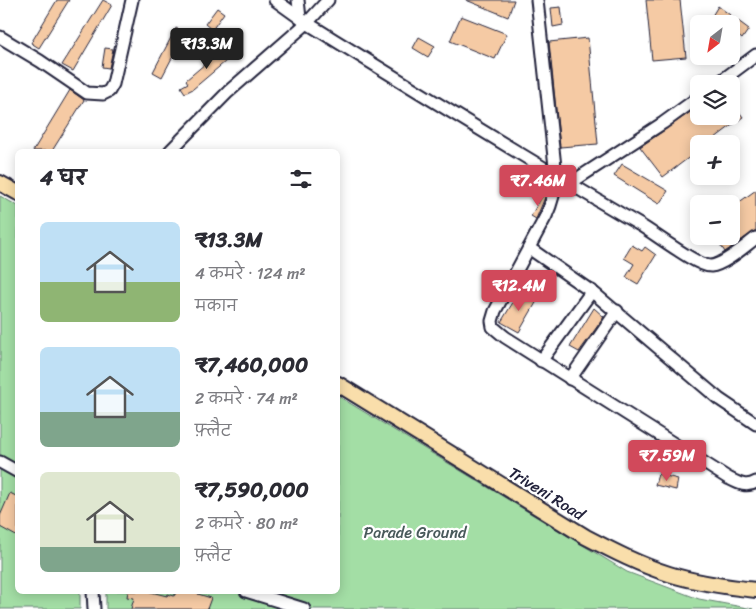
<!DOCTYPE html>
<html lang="hi">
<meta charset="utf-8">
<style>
body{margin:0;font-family:Sriracha,"Playpen Sans Deva",sans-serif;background:#f7f7f7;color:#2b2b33;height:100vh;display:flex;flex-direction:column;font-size:19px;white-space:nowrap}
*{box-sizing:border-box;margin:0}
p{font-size:16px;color:#7c7c81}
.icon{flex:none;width:28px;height:28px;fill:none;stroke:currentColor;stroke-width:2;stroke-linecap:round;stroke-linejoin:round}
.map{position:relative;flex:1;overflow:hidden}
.details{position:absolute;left:15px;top:149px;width:325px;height:445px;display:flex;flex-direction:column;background:#fff;border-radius:8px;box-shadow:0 2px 12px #0003}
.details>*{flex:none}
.needle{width:32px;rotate:211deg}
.fabs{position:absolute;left:690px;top:15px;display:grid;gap:10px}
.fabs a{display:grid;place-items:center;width:50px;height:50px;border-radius:8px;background:#fff;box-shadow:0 2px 12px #0003;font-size:25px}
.price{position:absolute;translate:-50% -42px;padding:0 11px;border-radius:5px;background:#d1495b;color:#fff;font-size:16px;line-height:32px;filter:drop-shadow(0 1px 2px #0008)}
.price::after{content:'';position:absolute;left:50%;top:30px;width:15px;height:11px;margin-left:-8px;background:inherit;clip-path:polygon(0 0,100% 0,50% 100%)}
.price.current{background:#222;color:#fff}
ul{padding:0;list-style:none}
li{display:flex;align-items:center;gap:15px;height:125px;padding:0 25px}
li span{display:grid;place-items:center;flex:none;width:140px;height:100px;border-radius:8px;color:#555}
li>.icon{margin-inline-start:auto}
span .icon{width:60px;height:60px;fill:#fffc;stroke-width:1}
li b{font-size:21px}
h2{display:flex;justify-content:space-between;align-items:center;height:60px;padding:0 25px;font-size:21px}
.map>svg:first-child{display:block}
.green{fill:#a3dea5;stroke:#628070}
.building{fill:#f5caa4;stroke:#22223b}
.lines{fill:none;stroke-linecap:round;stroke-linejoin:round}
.minor-casing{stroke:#22223b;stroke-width:15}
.major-casing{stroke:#22223b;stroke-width:18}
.minor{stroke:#fff;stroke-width:11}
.major{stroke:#f9deab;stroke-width:14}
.labels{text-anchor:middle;stroke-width:4.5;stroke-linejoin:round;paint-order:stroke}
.street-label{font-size:16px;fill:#22223b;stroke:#fff}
.park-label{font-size:16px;fill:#495a5b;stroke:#fff}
</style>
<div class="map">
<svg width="756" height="609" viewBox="0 0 756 609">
<rect width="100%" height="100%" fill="#fff"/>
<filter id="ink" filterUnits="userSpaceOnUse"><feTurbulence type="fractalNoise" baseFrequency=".02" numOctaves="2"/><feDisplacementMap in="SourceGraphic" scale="10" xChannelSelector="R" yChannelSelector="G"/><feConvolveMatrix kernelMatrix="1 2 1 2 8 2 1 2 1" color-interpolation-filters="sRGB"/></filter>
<g filter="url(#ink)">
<g class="green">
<path d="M0,196L18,206V591H80V609H0Z"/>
<path d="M338,396L627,572L699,599L753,609H106V591H338Z"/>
</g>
<g class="building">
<path d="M57,0H69L39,48L31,43Z"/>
<path d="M103,0L112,5L73,71L62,65Z"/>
<path d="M466,0H514L508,17Z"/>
<path d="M646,0H680L686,57L652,60Z"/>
<path d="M718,6L749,29L742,39L731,30V24H722L712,16Z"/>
<path d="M561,7L563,25L553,27L551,8Z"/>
<path d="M217,8L224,13L212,30L205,24Z"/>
<path d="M461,16L507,34L495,59L450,41Z"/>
<path d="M176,28L185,33L162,77L153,72Z"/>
<path d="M419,37L435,46L428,57L413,48Z"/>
<path d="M588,38L598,144L560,147L549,42Z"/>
<path d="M225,47L232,56L193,89L185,93L181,87L188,83L186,80Z"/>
<path d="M105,48L113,49L109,68L102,67Z"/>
<path d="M70,90L84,100L52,151H33Z"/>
<path d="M731,101L743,117L707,144H699V150L663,177L640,147L699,106V116H731Z"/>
<path d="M622,164L668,191L659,204L614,176Z"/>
<path d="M756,190V230L725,252L714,236H731V208Z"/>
<path d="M543,194L546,195L536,219L531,216Z"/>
<path d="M632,245L642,251L645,247L656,255L638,284L626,277L634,264L624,258Z"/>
<path d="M520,291L537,301L519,332L501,322Z"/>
<path d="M594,308L604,317L579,352L570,347Z"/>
<path d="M658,474L678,479L676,490L655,485Z"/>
<path d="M10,493L18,497V537L0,527V516Z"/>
<path d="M128,591H147L167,596L168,594L174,596L177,591H199L198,594L211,598L207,609H131L134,598L127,597Z"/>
</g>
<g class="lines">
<defs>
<g id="minor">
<path d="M275,0L307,23C417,91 528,160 640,225C654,233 698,267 711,266C724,265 745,246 756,238"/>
<path d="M298,0L300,18"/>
<path d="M537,0L556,176C555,191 552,203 546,216L495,311L492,321L493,327L505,337L728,478C738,483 746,488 756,482"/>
<path d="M0,37L40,61L87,93L103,94L109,91L113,84L132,0"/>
<path d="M717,84L756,55"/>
<path d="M170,151L228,92L307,23L328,0"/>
<path d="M569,184L663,123L699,97"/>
<path d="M529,248L595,294L719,399L756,424"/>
<path d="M541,361L592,291"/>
<path d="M570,379L617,311"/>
<path d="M0,462L18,472"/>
<path d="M93,591L94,609"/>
<path d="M246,591L304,609"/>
</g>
<g id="major">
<path d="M0,183L18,193"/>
<path d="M338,384L586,537C613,551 640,565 669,574C697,583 727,587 756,590"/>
</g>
</defs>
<use href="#minor" class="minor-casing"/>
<use href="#major" class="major-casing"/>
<use href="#minor" class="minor"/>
<use href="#major" class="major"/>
</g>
</g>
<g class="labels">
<g class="street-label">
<text transform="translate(547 493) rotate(32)" y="6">Triveni Road</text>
</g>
<g class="park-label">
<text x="415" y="538">Parade Ground</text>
</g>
</g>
</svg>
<div class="fabs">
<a><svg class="needle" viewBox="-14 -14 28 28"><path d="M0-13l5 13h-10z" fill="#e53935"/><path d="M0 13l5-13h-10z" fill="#7c7c81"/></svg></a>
<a><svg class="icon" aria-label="layers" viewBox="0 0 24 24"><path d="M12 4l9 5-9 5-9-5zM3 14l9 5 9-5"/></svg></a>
<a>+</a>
<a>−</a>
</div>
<b class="price current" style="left:207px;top:70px">₹13.3M</b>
<b class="price" style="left:538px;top:207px">₹7.46M</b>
<b class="price" style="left:519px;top:312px">₹12.4M</b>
<b class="price" style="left:667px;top:482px">₹7.59M</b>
<section class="details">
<h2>4 घर<svg class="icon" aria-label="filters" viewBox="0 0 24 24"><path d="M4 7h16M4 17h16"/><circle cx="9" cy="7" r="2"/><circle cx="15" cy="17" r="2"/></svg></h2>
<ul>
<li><span style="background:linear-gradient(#bfe0f5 60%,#8fb573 0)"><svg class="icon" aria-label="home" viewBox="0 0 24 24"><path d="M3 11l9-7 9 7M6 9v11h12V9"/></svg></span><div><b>₹13.3M</b><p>4 कमरे · 124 m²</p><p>मकान</p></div></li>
<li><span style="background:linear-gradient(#bfe0f5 65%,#7fa58c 0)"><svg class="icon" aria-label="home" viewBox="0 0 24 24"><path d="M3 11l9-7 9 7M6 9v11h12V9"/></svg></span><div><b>₹7,460,000</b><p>2 कमरे · 74 m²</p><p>फ़्लैट</p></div></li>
<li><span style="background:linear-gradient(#dfe7d0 75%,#7fa58c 0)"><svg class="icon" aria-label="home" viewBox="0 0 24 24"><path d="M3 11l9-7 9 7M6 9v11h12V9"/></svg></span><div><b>₹7,590,000</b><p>2 कमरे · 80 m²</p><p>फ़्लैट</p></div></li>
</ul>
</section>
</div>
